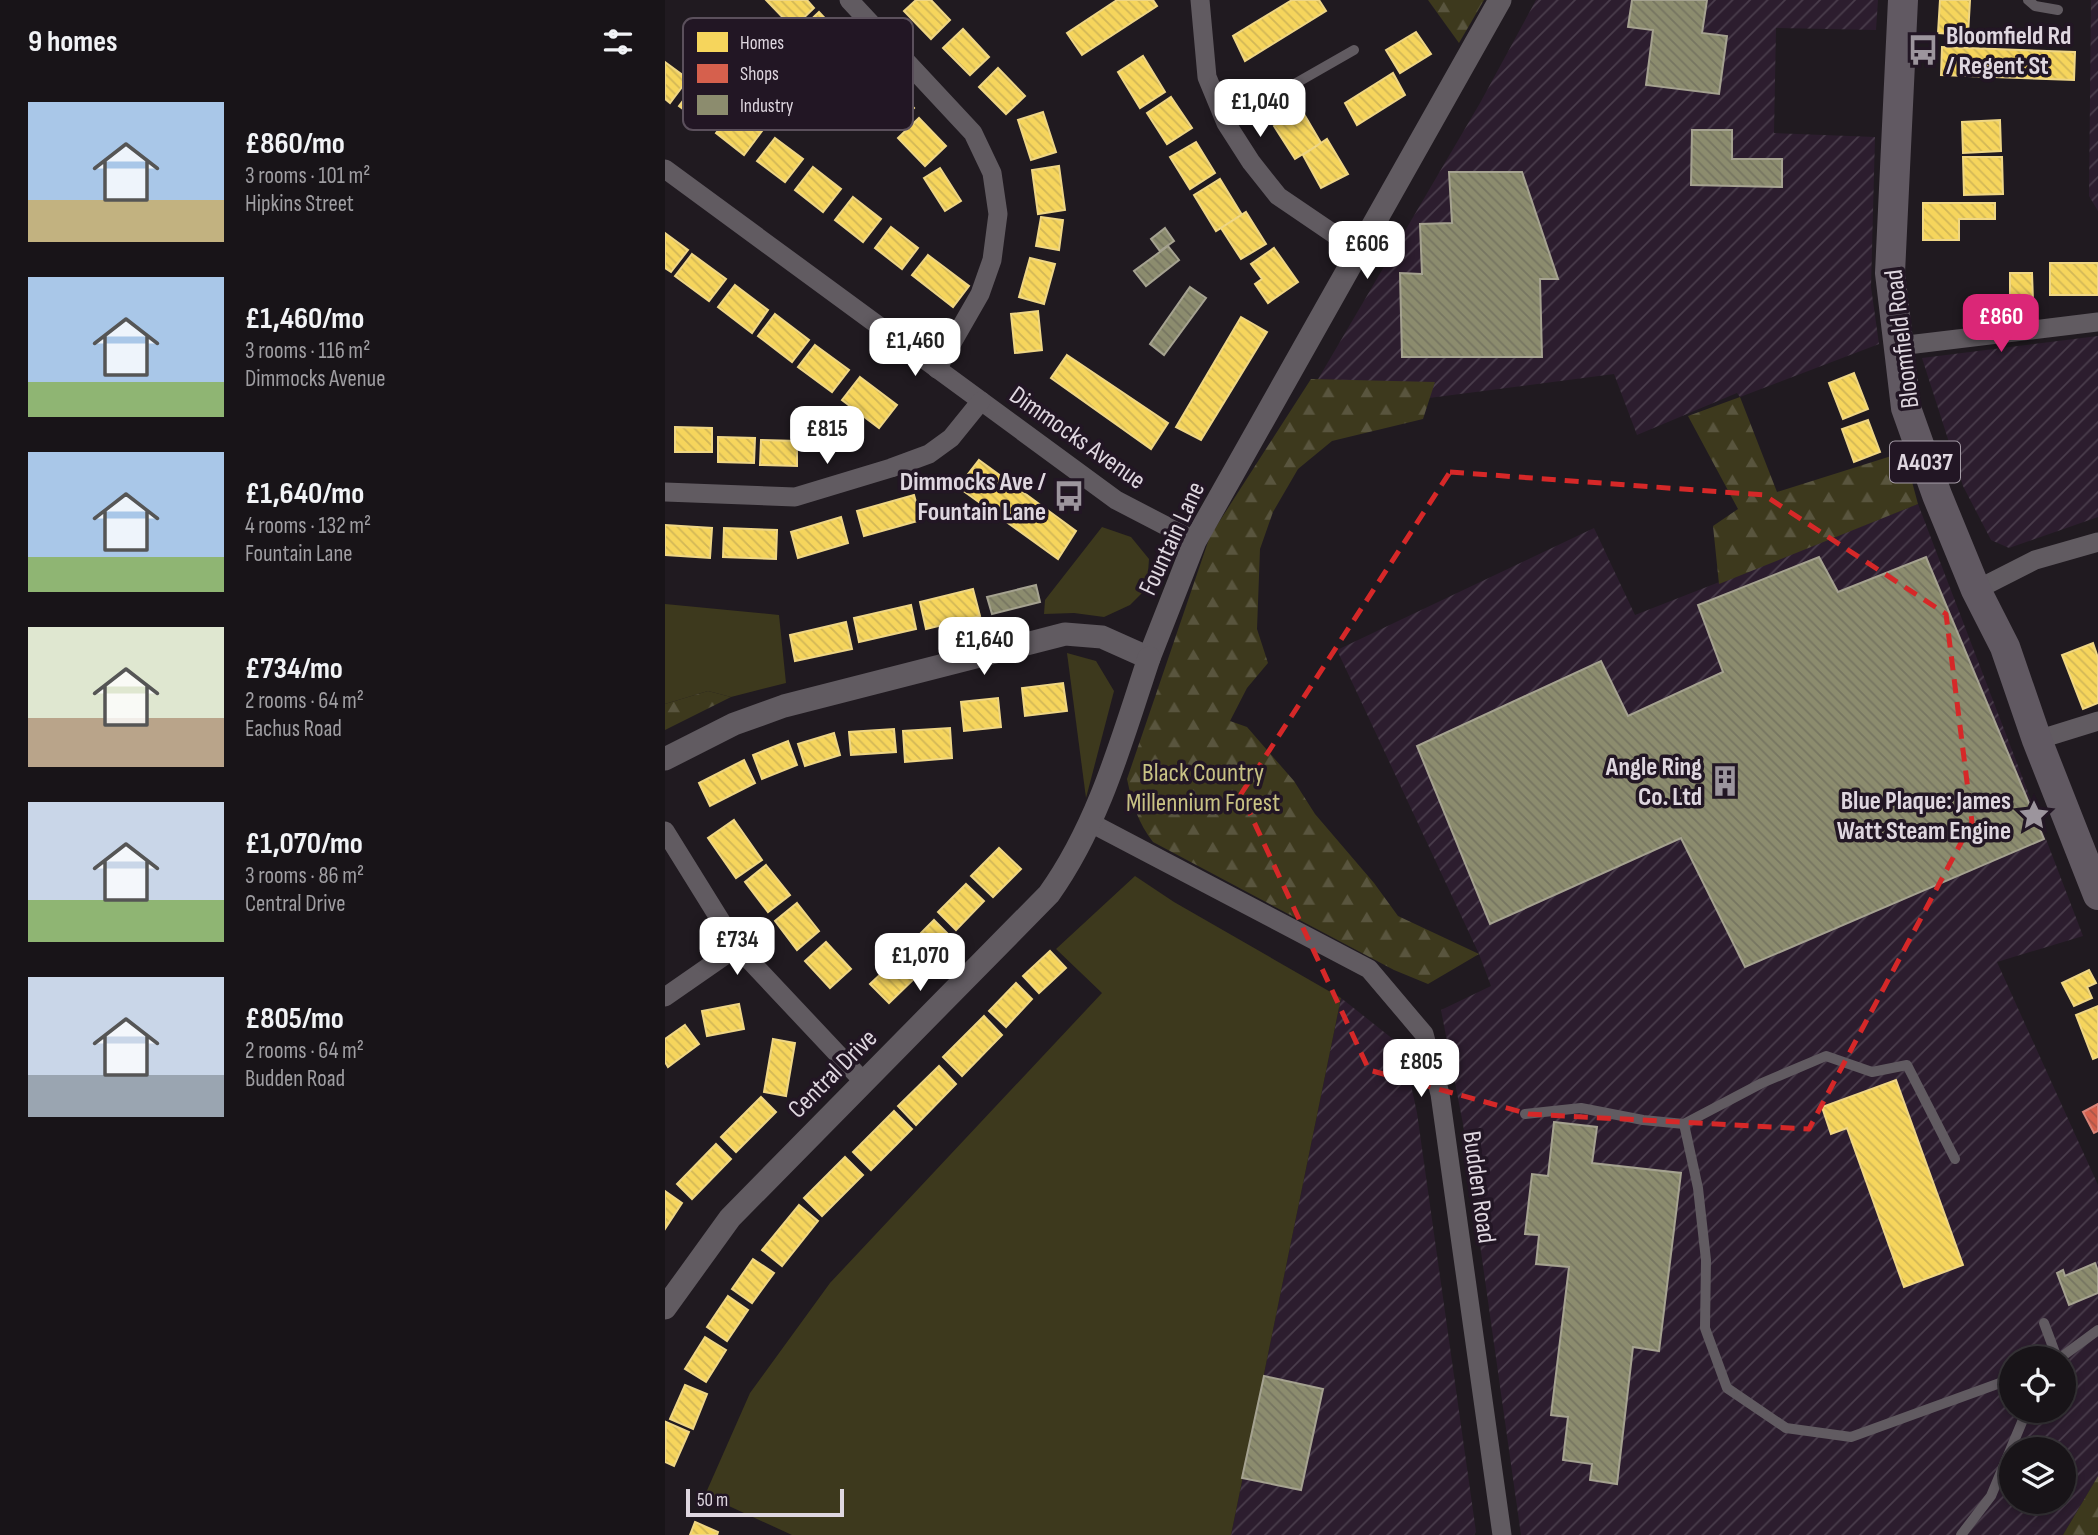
<!DOCTYPE html>
<meta charset="utf-8">
<style>
body{margin:0;font-family:"Sofia Sans Condensed",sans-serif;background:#252125;color:#f1f3f6;height:100vh;display:flex;flex-direction:column;font-size:26px;white-space:nowrap}
*{box-sizing:border-box;margin:0}
p{font-size:23px;color:#9f9ea2}
.icon{flex:none;width:38px;height:38px;fill:none;stroke:currentColor;stroke-width:2;stroke-linecap:round;stroke-linejoin:round}
.map{position:relative;flex:1;overflow:hidden}
.drawer{display:flex;flex-direction:column;background:#181418;width:665px}
.drawer>*{flex:none}
.buttons{position:absolute;left:1334px;top:1346px;display:grid;gap:14px}
.buttons a{display:grid;place-items:center;width:77px;height:77px;border-radius:50%;background:#181418;box-shadow:0 4px 10px #0003,0 0 0 2px #363337;font-size:35px}
.scale{position:absolute;left:21px;bottom:18px;width:158px;box-sizing:border-box;padding-left:7px;border:4px solid #dfd7e0;border-top:0;font-size:19px;line-height:24px;white-space:nowrap;color:#dfd7e0;-webkit-text-stroke:5px #221624;paint-order:stroke}
.price{position:absolute;translate:-50% -60px;padding:0 16px;border-radius:14px;background:#fff;color:#222;font-size:23px;line-height:46px;filter:drop-shadow(0 2px 4px #0008)}
.price::after{content:'';position:absolute;left:50%;top:42px;width:21px;height:16px;margin-left:-10px;background:inherit;clip-path:polygon(0 0,100% 0,50% 100%)}
.price.active{background:#db2777;color:#fff}
ul{padding:0;list-style:none}
li{display:flex;align-items:center;gap:21px;height:175px;padding:0 28px}
li span{display:grid;place-items:center;flex:none;width:196px;height:140px;border-radius:0px;color:#555}
li>.icon{margin-inline-start:auto}
span .icon{width:84px;height:84px;fill:#fffc;stroke-width:1}
li b{font-size:30px}
h2{display:flex;justify-content:space-between;align-items:center;height:84px;padding:0 28px;font-size:30px}
main{display:flex;flex:1;min-height:0}
.map>svg:first-child{display:block}
.industrial{fill:url(#industrial-furrows);fill-rule:evenodd}
.green{fill:#3d391d}
.forest{fill:url(#forest-firs)}
.homes{fill:url(#homes-back-hatch);stroke:#efd684;stroke-width:2}
.shops{fill:url(#shops-back-hatch);stroke:#d98479;stroke-width:2}
.industry{fill:url(#industry-back-hatch);stroke:#a5a290;stroke-width:2}
.lines{fill:none;stroke-linecap:round;stroke-linejoin:round}
.service{stroke:#615b61;stroke-width:10}
.minor{stroke:#615b61;stroke-width:19}
.tertiary{stroke:#615b61;stroke-width:23}
.primary{stroke:#615962;stroke-width:30}
.marked{fill:none;stroke:#d62828;stroke-width:5;stroke-dasharray:14 9;stroke-linejoin:round}
.labels{text-anchor:middle;stroke-width:7;stroke-linejoin:round;paint-order:stroke}
.shield{fill:#221624;stroke:#a69da8;stroke-width:2}
.shield-label{font-size:24px;font-weight:bold;fill:#dfd7e0}
.poi-label{font-size:26px;font-weight:bold;fill:#dfd7e0;stroke:#221624;text-anchor:end}
.street-label{font-size:26px;fill:#dfd7e0;stroke:#221624}
.park-label{font-size:26px;fill:#c8c284;stroke:#221624}
.key{fill:#221624;stroke:#5b505c;stroke-width:2}
.key-label{font-size:19px;fill:#dfd7e0}
</style>
<main>
<section class="drawer">
<h2>9 homes<svg class="icon" aria-label="filters" viewBox="0 0 24 24"><path d="M4 7h16M4 17h16"/><circle cx="9" cy="7" r="2"/><circle cx="15" cy="17" r="2"/></svg></h2>
<ul>
<li><span style="background:linear-gradient(#a9c7e8 70%,#c2b280 0)"><svg class="icon" aria-label="home" viewBox="0 0 24 24"><path d="M3 11l9-7 9 7M6 9v11h12V9"/></svg></span><div><b>£860/mo</b><p>3 rooms · 101 m²</p><p>Hipkins Street</p></div></li>
<li><span style="background:linear-gradient(#a9c7e8 75%,#8fb573 0)"><svg class="icon" aria-label="home" viewBox="0 0 24 24"><path d="M3 11l9-7 9 7M6 9v11h12V9"/></svg></span><div><b>£1,460/mo</b><p>3 rooms · 116 m²</p><p>Dimmocks Avenue</p></div></li>
<li><span style="background:linear-gradient(#a9c7e8 75%,#8fb573 0)"><svg class="icon" aria-label="home" viewBox="0 0 24 24"><path d="M3 11l9-7 9 7M6 9v11h12V9"/></svg></span><div><b>£1,640/mo</b><p>4 rooms · 132 m²</p><p>Fountain Lane</p></div></li>
<li><span style="background:linear-gradient(#dfe7d0 65%,#b9a48a 0)"><svg class="icon" aria-label="home" viewBox="0 0 24 24"><path d="M3 11l9-7 9 7M6 9v11h12V9"/></svg></span><div><b>£734/mo</b><p>2 rooms · 64 m²</p><p>Eachus Road</p></div></li>
<li><span style="background:linear-gradient(#c9d6e8 70%,#8fb573 0)"><svg class="icon" aria-label="home" viewBox="0 0 24 24"><path d="M3 11l9-7 9 7M6 9v11h12V9"/></svg></span><div><b>£1,070/mo</b><p>3 rooms · 86 m²</p><p>Central Drive</p></div></li>
<li><span style="background:linear-gradient(#c9d6e8 70%,#9aa5b1 0)"><svg class="icon" aria-label="home" viewBox="0 0 24 24"><path d="M3 11l9-7 9 7M6 9v11h12V9"/></svg></span><div><b>£805/mo</b><p>2 rooms · 64 m²</p><p>Budden Road</p></div></li>
</ul>
</section>
<div class="map">
<svg width="1433" height="1535" viewBox="0 0 1433 1535">
<defs>
<pattern id="industrial-furrows" width="10" height="10" patternUnits="userSpaceOnUse" patternTransform="scale(1.75)"><rect width="10" height="10" fill="#2c1d2e"/><path d="M-1 1l2-2M0 10L10 0M9 11l2-2" fill="none" stroke="#4a3d4c"/></pattern>
<pattern id="forest-firs" width="22" height="20" patternUnits="userSpaceOnUse" patternTransform="scale(1.75)"><rect width="22" height="20" fill="#3d391d"/><path d="M5 1l3.5 6h-7zM16 11l3.5 6h-7z" fill="#59553e"/></pattern>
<pattern id="homes-back-hatch" width="6" height="6" patternUnits="userSpaceOnUse" patternTransform="scale(1.75)"><rect width="6" height="6" fill="#f6d55c"/><path d="M-1 5l2 2M0 0l6 6M5-1l2 2" fill="none" stroke="#d2b757"/></pattern>
<pattern id="shops-back-hatch" width="6" height="6" patternUnits="userSpaceOnUse" patternTransform="scale(1.75)"><rect width="6" height="6" fill="#d6604d"/><path d="M-1 5l2 2M0 0l6 6M5-1l2 2" fill="none" stroke="#aa564a"/></pattern>
<pattern id="industry-back-hatch" width="6" height="6" patternUnits="userSpaceOnUse" patternTransform="scale(1.75)"><rect width="6" height="6" fill="#8c8c6e"/><path d="M-1 5l2 2M0 0l6 6M5-1l2 2" fill="none" stroke="#767561"/></pattern>
</defs>
<rect width="100%" height="100%" fill="#201a20"/>
<g class="industrial">
<path d="M871,0H1213L1211,30L1111,28L1109,133L1210,137L1206,287L1214,344L1075,397L1072,393L972,435L949,374L632,415L815,103Z"/>
<path d="M1426,0H1433V211L1424,196Z"/>
<path d="M1433,336V517L1344,548L1326,540L1298,486L1257,358Z"/>
<path d="M1253,504L1418,936L1332,962L1433,1185V1476L1398,1535H856L798,1124L776,1010L826,986L814,954L672,650L929,528L970,615ZM1346,1358H1398V1410H1346ZM1346,1449H1398V1502H1346Z"/>
<path d="M676,998L738,1047L752,1113L811,1532L809,1535H566Z"/>
</g>
<g class="green">
<path d="M437,527L466,537L484,559L482,588L465,605L439,617L409,613L379,614L380,600Z"/>
<path d="M0,604L114,615L121,683L66,697L43,691L0,704Z"/>
<path d="M402,653L431,661L449,691L421,798Z"/>
<path d="M470,876L509,902L676,998L566,1535H127L40,1495L85,1393L165,1283L437,993L391,949Z"/>
</g>
<g class="forest">
<path d="M763,0H819L794,43Z"/>
<path d="M646,379L770,382L758,419L667,441L633,469L608,512L595,549L592,629L603,663L582,688L565,721L582,727L629,781L650,814L709,883L733,916L814,954L763,984L729,970L488,842C473,823 467,803 462,779L545,536Z"/>
<path d="M1075,397L1112,492L1239,452L1253,504L1054,584L1048,526L1073,509L1023,416Z"/>
<path d="M43,691L66,697L0,730V704Z"/>
<path d="M1433,1476V1535H1398Z"/>
</g>
<g class="homes">
<path d="M101,0H142L149,8L128,28Z"/>
<path d="M251,0H266L285,20L266,39L239,11Z"/>
<path d="M452,0H488L492,6L417,55L402,33Z"/>
<path d="M627,0H654L661,11L580,61L568,36Z"/>
<path d="M1275,0H1305L1303,35L1273,33Z"/>
<path d="M154,12L180,40L160,60L133,32Z"/>
<path d="M298,29L324,57L305,75L278,48Z"/>
<path d="M751,32L766,54L735,73L721,50Z"/>
<path d="M1277,47L1410,52L1409,80L1276,75Z"/>
<path d="M478,56L500,92L475,108L453,72Z"/>
<path d="M0,62L23,79L5,103L0,99Z"/>
<path d="M333,68L360,96L341,114L314,87Z"/>
<path d="M728,73L740,95L692,125L680,103Z"/>
<path d="M222,80L249,108L229,128L201,100Z"/>
<path d="M32,82L60,104L42,127L14,106Z"/>
<path d="M506,97L527,128L502,144L482,113Z"/>
<path d="M636,109L656,143L630,159L609,126Z"/>
<path d="M69,110L97,131L79,155L51,133Z"/>
<path d="M378,112L391,152L366,160L353,120Z"/>
<path d="M254,118L281,146L260,166L233,138Z"/>
<path d="M1335,120L1336,151L1298,153L1297,122Z"/>
<path d="M110,138L138,159L120,182L92,161Z"/>
<path d="M662,139L683,174L656,188L638,155Z"/>
<path d="M531,142L550,173L525,189L505,157Z"/>
<path d="M1298,157H1337L1338,194L1299,195Z"/>
<path d="M394,166L400,210L373,214L367,170Z"/>
<path d="M148,167L176,189L158,212L130,190Z"/>
<path d="M275,168L296,201L280,211L259,178Z"/>
<path d="M555,179L577,215L551,231L529,195Z"/>
<path d="M188,197L216,219L198,242L170,220Z"/>
<path d="M1258,203H1330V219H1294V240H1258Z"/>
<path d="M581,212L601,244L576,259L556,228Z"/>
<path d="M376,217L398,220L394,250L371,246Z"/>
<path d="M226,227L253,248L237,269L210,248Z"/>
<path d="M0,233L23,250L6,272L0,268Z"/>
<path d="M609,248L633,282L603,303L590,284L597,279L586,264Z"/>
<path d="M27,254L61,279L44,301L10,276Z"/>
<path d="M263,255L304,286L288,307L247,275Z"/>
<path d="M365,258L390,264L379,304L354,297Z"/>
<rect x="1385" y="263" width="48" height="32"/>
<path d="M1345,273H1367L1368,301H1345Z"/>
<path d="M70,285L103,310L87,333L53,307Z"/>
<path d="M373,311L377,350L350,353L346,314Z"/>
<path d="M110,314L144,340L127,362L93,336Z"/>
<path d="M576,317L602,332L536,440L511,427Z"/>
<path d="M150,345L184,370L167,392L133,367Z"/>
<path d="M402,355L503,423L486,449L386,378Z"/>
<path d="M1189,373L1203,409L1178,419L1164,383Z"/>
<path d="M195,377L232,405L214,428L177,400Z"/>
<path d="M1203,420L1215,452L1189,462L1177,429Z"/>
<path d="M10,427L47,428V452H10Z"/>
<path d="M53,437L90,438L89,463L53,462Z"/>
<path d="M96,440L132,441V466L95,465Z"/>
<path d="M314,460L411,531L393,559L293,487Z"/>
<path d="M249,495L256,520L199,536L192,511Z"/>
<path d="M176,517L183,543L133,558L126,532Z"/>
<path d="M0,525L47,528L45,558L0,555Z"/>
<path d="M59,528L112,530L111,559L58,557Z"/>
<path d="M308,589L315,616L261,629L255,602Z"/>
<path d="M246,605L251,629L194,642L189,618Z"/>
<path d="M181,622L187,649L130,661L125,635Z"/>
<path d="M1428,643L1433,658V703L1418,709L1397,655Z"/>
<path d="M398,683L402,711L360,716L357,688Z"/>
<path d="M333,698L336,727L299,731L296,702Z"/>
<path d="M285,728L287,758L240,762L238,731Z"/>
<path d="M229,729L231,752L186,755L184,732Z"/>
<path d="M169,733L175,755L140,766L133,744Z"/>
<path d="M123,741L132,765L97,779L88,755Z"/>
<path d="M79,760L90,783L45,806L34,783Z"/>
<path d="M69,820L97,860L71,878L43,838Z"/>
<path d="M334,848L356,869L328,897L306,876Z"/>
<path d="M101,865L125,895L103,912L80,882Z"/>
<path d="M301,884L319,901L291,930L273,912Z"/>
<path d="M132,903L154,931L132,950L110,921Z"/>
<path d="M269,920L288,939L261,966L242,947Z"/>
<path d="M161,942L186,969L165,988L140,961Z"/>
<path d="M385,951L401,968L374,993L358,976Z"/>
<path d="M235,956L253,975L224,1003L205,984Z"/>
<path d="M1424,970L1431,983L1422,987L1427,998L1409,1006L1397,983Z"/>
<path d="M351,983L367,999L341,1027L324,1011Z"/>
<path d="M74,1004L79,1029L42,1036L37,1011Z"/>
<path d="M1433,1006V1057L1428,1059L1411,1015Z"/>
<path d="M319,1016L337,1035L297,1076L278,1057Z"/>
<path d="M20,1025L34,1044L3,1067L0,1062V1039Z"/>
<path d="M108,1039L130,1043L121,1096L99,1092Z"/>
<path d="M274,1066L291,1084L251,1125L233,1106Z"/>
<path d="M1231,1080L1298,1265L1239,1287L1182,1128L1166,1134L1157,1107Z"/>
<path d="M96,1097L111,1112L71,1152L56,1137Z"/>
<path d="M229,1111L247,1129L206,1170L188,1152Z"/>
<path d="M51,1144L66,1159L27,1199L12,1184Z"/>
<path d="M180,1157L198,1175L157,1216L139,1198Z"/>
<path d="M0,1191L17,1203L0,1229Z"/>
<path d="M134,1205L153,1221L117,1266L97,1250Z"/>
<path d="M88,1259L109,1273L87,1303L67,1289Z"/>
<path d="M63,1296L83,1310L62,1341L42,1327Z"/>
<path d="M40,1337L61,1350L41,1382L20,1369Z"/>
<path d="M20,1385L42,1394L28,1429L5,1419Z"/>
<path d="M1,1422L24,1432L9,1466L0,1462Z"/>
<path d="M30,1522L53,1532L52,1535H25Z"/>
</g>
<path class="shops" d="M1433,1104V1131L1429,1133L1418,1112Z"/>
<g class="industry">
<path d="M967,0H1042L1037,33L1062,36L1054,94L981,85L988,30L963,27Z"/>
<path d="M1027,130H1067V159H1117V187L1026,185Z"/>
<path d="M784,172H857L893,279H875L877,357H737L735,273L757,274L755,224L787,223Z"/>
<path d="M500,228L509,241L495,251L486,239Z"/>
<path d="M503,246L514,260L481,286L469,271Z"/>
<path d="M525,287L541,298L499,355L485,344Z"/>
<path d="M1154,557L1173,592L1261,557L1379,839L1080,967L1016,838L825,924L752,746L936,661L963,716L1058,672L1033,605Z"/>
<path d="M371,585L375,602L327,614L322,597Z"/>
<path d="M889,1122L932,1127L927,1163L1016,1173L994,1351L968,1347L952,1484L925,1480L927,1464L898,1460L903,1417L886,1415L904,1267L871,1264L874,1235L860,1234L867,1174L883,1176Z"/>
<path d="M1430,1263L1433,1271V1293L1404,1305L1392,1273L1398,1270L1400,1276Z"/>
<path d="M599,1376L658,1389L636,1490L577,1478Z"/>
</g>
<g class="lines">
<g class="service">
<path d="M1363,0L1370,6L1393,10"/>
<path d="M561,123L689,50"/>
<path d="M860,1114L916,1108L978,1120L1019,1124L1097,1083L1161,1056L1207,1072L1242,1065L1290,1159"/>
<path d="M1019,1124L1033,1188L1041,1260L1040,1328L1062,1388L1121,1428L1186,1437L1346,1379"/>
<path d="M1379,1323L1392,1358"/>
<path d="M1395,1358L1433,1330"/>
<path d="M1296,1535L1326,1496L1362,1410"/>
</g>
<g class="minor">
<path d="M184,0L308,133L327,173L333,214L327,260L315,294L272,369"/>
<path d="M535,0L542,77L561,123L586,162L613,196L694,251"/>
<path d="M0,169L451,500L530,541"/>
<path d="M1234,346L1433,322"/>
<path d="M0,492L130,497L226,468L264,454L286,438L316,401"/>
<path d="M1311,590L1370,560L1433,542"/>
<path d="M1372,740L1433,721"/>
<path d="M426,823L704,969L759,1034L775,1094L837,1535"/>
<path d="M0,831L72,947L198,1081"/>
<path d="M0,997L72,947"/>
</g>
<g class="tertiary">
<path d="M0,759L69,724L119,706L400,634L437,637L484,658L530,541L835,0"/>
<path d="M0,1308L65,1218L384,894C434,824 457,739 484,658"/>
</g>
<path class="primary" d="M1238,0L1225,273L1241,408L1272,495L1311,590L1340,647L1372,740L1433,895"/>
</g>
<path class="marked" d="M785,472L1099,495L1281,614L1307,822L1144,1129L864,1114L704,1070L576,794Z"/>
<defs>
<symbol id="bus-bare" viewBox="-9 -9 18 18"><path d="M-5-6H5V4H4V6H2V4H-2V6H-4V4H-5ZM-3.5-4V0h7V-4ZM-3.5 1.2v1.5H-2V1.2ZM2 1.2v1.5H3.5V1.2Z" fill="#9c959d" stroke="#221624" stroke-width="2.5" paint-order="stroke"/></symbol>
<symbol id="building-bare" viewBox="-9 -9 18 18"><path d="M-4-6H4V6H1V3H-1V6H-4ZM-2.5-4.3h1.7v1.8h-1.7ZM.8-4.3h1.7v1.8H.8ZM-2.5-1h1.7V.8h-1.7ZM.8-1h1.7V.8H.8Z" fill="#9c959d" stroke="#221624" stroke-width="2.5" paint-order="stroke"/></symbol>
<symbol id="sight-bare" viewBox="-9 -9 18 18"><path d="M0-6L1.8-2.2L6-1.7L2.9 1.2L3.7 5.4L0 3.3L-3.7 5.4L-2.9 1.2L-6-1.7L-1.8-2.2Z" fill="#9c959d" stroke="#221624" stroke-width="2.5" paint-order="stroke"/></symbol>
</defs>
<g fill-rule="evenodd">
<use href="#bus-bare" x="1236" y="28" width="44" height="44"/>
<use href="#bus-bare" x="382" y="474" width="44" height="44"/>
<use href="#building-bare" x="1038" y="759" width="44" height="44"/>
<use href="#sight-bare" x="1347" y="793" width="44" height="44"/>
</g>
<g class="labels">
<rect class="shield" x="1225" y="441.5" width="70" height="41" rx="5"/>
<g class="shield-label">
<text x="1260" y="470">A4037</text>
</g>
<g class="poi-label">
<text x="1281" y="44" text-anchor="start">Bloomfield Rd<tspan x="1281" dy="30">/ Regent St</tspan></text>
<text x="381" y="490">Dimmocks Ave /<tspan x="381" dy="30">Fountain Lane</tspan></text>
<text x="1037" y="775">Angle Ring<tspan x="1037" dy="30">Co. Ltd</tspan></text>
<text x="1346" y="809">Blue Plaque: James<tspan x="1346" dy="30">Watt Steam Engine</tspan></text>
</g>
<g class="street-label">
<text transform="translate(1236 339) rotate(-97)" y="9">Bloomfield Road</text>
<text transform="translate(413 437) rotate(35)" y="9">Dimmocks Avenue</text>
<text transform="translate(506 538) rotate(-65)" y="9">Fountain Lane</text>
<text transform="translate(167 1073) rotate(-45)" y="9">Central Drive</text>
<text transform="translate(815 1187) rotate(82)" y="9">Budden Road</text>
</g>
<g class="park-label">
<text x="538" y="781">Black Country<tspan x="538" dy="30">Millennium Forest</tspan></text>
</g>
</g>
<rect x="18" y="18" width="230" height="112" rx="10" class="key"/>
<rect x="32" y="32" width="31" height="20" fill="#f6d55c"/>
<rect x="32" y="64" width="31" height="19" fill="#d6604d"/>
<rect x="32" y="95" width="31" height="20" fill="#8c8c6e"/>
<g class="key-label">
<text x="75" y="49">Homes</text>
<text x="75" y="80">Shops</text>
<text x="75" y="112">Industry</text>
</g>
</svg>
<div class="buttons">
<a><svg class="icon" aria-label="locate" viewBox="0 0 24 24"><circle cx="12" cy="12" r="6"/><path d="M12 2v4M12 18v4M2 12h4M18 12h4"/></svg></a>
<a><svg class="icon" aria-label="layers" viewBox="0 0 24 24"><path d="M12 4l9 5-9 5-9-5zM3 14l9 5 9-5"/></svg></a>
</div>
<div class="scale">50 m</div>
<b class="price" style="left:595px;top:139px">£1,040</b>
<b class="price" style="left:702px;top:281px">£606</b>
<b class="price active" style="left:1336px;top:354px">£860</b>
<b class="price" style="left:250px;top:378px">£1,460</b>
<b class="price" style="left:162px;top:466px">£815</b>
<b class="price" style="left:319px;top:677px">£1,640</b>
<b class="price" style="left:72px;top:977px">£734</b>
<b class="price" style="left:255px;top:993px">£1,070</b>
<b class="price" style="left:756px;top:1099px">£805</b>
</div>
</main>
